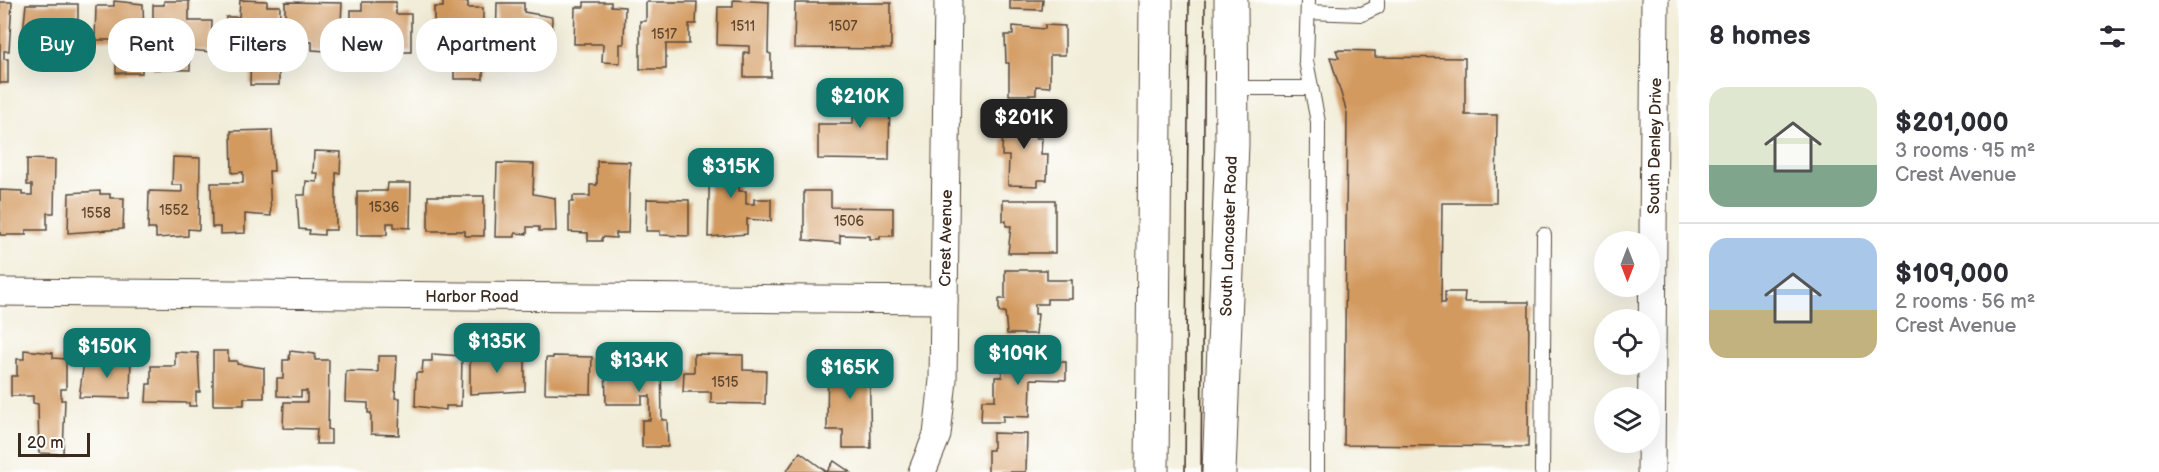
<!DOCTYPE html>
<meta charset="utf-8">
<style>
body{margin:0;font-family:"Balsamiq Sans",sans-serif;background:#f7f7f7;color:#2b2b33;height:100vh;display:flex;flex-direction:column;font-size:22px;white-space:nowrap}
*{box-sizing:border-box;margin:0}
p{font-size:20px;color:#7c7c81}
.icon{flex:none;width:33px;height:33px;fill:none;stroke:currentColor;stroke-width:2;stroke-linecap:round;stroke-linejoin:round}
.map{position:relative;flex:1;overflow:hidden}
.panel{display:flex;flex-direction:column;background:#fff;width:480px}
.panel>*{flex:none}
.guide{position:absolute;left:18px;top:18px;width:570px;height:54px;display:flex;gap:12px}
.needle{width:39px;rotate:180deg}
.buttons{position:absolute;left:1594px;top:231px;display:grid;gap:12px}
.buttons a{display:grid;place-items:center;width:66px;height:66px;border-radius:50%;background:#fff;box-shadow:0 6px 24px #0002;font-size:30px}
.scale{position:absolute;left:18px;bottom:15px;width:72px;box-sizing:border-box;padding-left:6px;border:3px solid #3b2a1e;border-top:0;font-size:16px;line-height:21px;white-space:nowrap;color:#3b2a1e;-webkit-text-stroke:4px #fff;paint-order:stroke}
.price{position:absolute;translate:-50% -51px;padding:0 14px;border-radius:12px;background:#0f766e;color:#fff;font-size:20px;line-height:39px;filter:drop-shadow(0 2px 3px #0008)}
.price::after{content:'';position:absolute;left:50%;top:36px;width:18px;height:14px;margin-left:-9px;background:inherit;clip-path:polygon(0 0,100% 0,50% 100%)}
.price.on{background:#222;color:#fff}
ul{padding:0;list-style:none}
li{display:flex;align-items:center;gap:18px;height:150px;padding:0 30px}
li+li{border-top:2px solid #e1e1e2}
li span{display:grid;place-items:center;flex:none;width:168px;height:120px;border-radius:18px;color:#555}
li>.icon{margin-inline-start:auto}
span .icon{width:72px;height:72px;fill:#fffc;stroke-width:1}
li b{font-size:26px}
h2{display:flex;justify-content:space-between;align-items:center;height:72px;padding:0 30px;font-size:26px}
.tag{padding:0 21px;border-radius:24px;background:#fff;box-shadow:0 6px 24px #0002;font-size:21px;line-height:54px}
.tag.on{background:#0f766e;color:#fff}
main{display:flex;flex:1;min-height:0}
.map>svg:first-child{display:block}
.building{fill:#d39a5e}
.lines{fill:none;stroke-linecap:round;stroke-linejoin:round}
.lane-casing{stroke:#56473a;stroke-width:16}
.street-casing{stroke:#56473a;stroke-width:29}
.secondary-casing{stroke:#56473a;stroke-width:35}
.lane{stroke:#fff;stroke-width:14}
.street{stroke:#fff;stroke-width:27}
.secondary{stroke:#fff;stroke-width:33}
.tram{stroke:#3b2a1e;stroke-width:1.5}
.labels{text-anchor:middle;stroke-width:4.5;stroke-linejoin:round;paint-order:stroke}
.number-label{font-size:14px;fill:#61462e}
.street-label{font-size:16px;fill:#3b2a1e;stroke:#fff}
</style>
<main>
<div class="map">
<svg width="1679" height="472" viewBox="0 0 1679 472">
<rect width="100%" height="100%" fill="#fff"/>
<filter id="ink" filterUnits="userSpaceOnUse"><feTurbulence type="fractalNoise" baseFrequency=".0167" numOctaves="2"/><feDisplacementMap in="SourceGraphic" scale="12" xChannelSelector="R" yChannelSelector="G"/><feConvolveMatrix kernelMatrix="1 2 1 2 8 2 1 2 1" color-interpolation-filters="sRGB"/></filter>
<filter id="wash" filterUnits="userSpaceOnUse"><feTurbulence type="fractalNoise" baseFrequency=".008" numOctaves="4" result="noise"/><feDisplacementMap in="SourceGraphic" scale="24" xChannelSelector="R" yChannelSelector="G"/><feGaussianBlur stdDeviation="1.35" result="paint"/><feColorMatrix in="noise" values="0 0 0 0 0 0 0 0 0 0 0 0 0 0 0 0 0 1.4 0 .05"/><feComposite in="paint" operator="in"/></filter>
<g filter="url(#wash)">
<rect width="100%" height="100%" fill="#f1edd8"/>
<g id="blocks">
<g class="building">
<path d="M240,0L267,1V6H280L279,48H271V59H279V85H250L251,49H248V40H225L226,17H239Z"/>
<path d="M443,0L468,2V8H483V79H454V51H460V40H454V47L429,46V27H434V7H443Z"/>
<path d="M733,0L769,2L768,53L771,54V77H744V52L749,53V46L717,45L718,7H733Z"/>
<path d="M1010,0H1043L1042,10L1010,9Z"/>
<path d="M114,1L143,4L144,40H138V50H142V73H116V50H122V40H95L96,6H114Z"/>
<path d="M164,1H189V21H212L211,52L190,50V70L153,69V5H164Z"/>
<path d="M0,2H12L9,51H4V59H8V83H0Z"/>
<path d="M285,2L342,3L340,43L327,42V51L312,50V42H285Z"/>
<path d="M362,2H396V14H411V52H351V10H362Z"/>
<path d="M584,2H611V6L625,7L624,44H620V63L602,62L603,44H574L575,7H584Z"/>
<path d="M646,2H697L696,24H689V44H666V69H640V21H646Z"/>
<path d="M497,3H524V12L552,17L551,53L496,52Z"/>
<path d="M795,3H891V49L794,48Z"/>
<path d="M26,4H78V26H72L71,42L22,43Z"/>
<path d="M1045,25L1065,26V55H1050V87L1036,86V95H1009V63H1006L1005,35H1013V26L1045,29Z"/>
<path d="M1336,50L1375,51V57L1465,58V115H1497L1496,203H1442L1441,303H1445V292H1465L1464,302H1529L1528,447L1344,445L1347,113L1330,57L1339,58Z"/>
<path d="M854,86H890L889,160L818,159V124H853Z"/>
<path d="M1016,111L1037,112L1036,138H1042L1041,154H1048L1047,180H1038V186L1008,185L1009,156H1002L1003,118H1016Z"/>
<path d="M272,130L274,171H269L271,216L245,214V233L220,234V227H212L211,183H243V172L232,173L231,131Z"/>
<path d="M314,151L341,152L340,173H336V230H324V235L309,234L310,230L299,229L297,195H305L306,181L317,182L318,173H313Z"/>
<path d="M710,153H740L739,191H746V204H754V199H771V221L747,219V234L708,237Z"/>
<path d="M173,157L200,158L199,230L188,229V236L156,238V229H148L149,191L182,192V185H172Z"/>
<path d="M27,159L55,160L54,213H47V230H26V235H0V190L22,191V195H32V185H27Z"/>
<path d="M597,161L630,162L628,233H616V238L602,237V241H588V233L569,232V202H573V196H590V185H597Z"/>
<path d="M497,163L534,164L533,194L555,198L556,231H539V227H527V234L515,233V237H495Z"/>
<path d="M388,183H411L410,228L394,227V223H387V235H357V191H387Z"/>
<path d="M100,191V194H110V198H124L123,229L68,233L69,193Z"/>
<path d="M804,191H831V207L893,208V236H880V239H870V236L840,235V243L804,240Z"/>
<path d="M428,196H484V236H465V231H428Z"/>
<path d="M647,199L689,200V236L660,235V231H646Z"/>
<path d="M1003,200H1055V253H1008L1011,226H1006V221H1003Z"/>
<path d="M1005,270H1047V280H1072V299H1047V304H1035V314H1038L1036,334H1007L1005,312H999V299H1005Z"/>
<path d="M24,350L53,353V358L66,359V389H61V400H65L63,454L39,453L38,404L33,403V396H11V376H17V359H24Z"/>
<path d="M213,351H228V361H237V364L264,368V398H244V405H213Z"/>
<path d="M290,351L315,354V360H329L328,429L331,430V444H316L317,429L283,428L284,402H307V391H301V397L277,396V378H283V360H289Z"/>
<path d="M175,352L198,353L200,392H196V406H189V403L146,402L147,384H151V366H175Z"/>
<path d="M1003,352H1022V361L1066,362V380L1031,379L1030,417L1003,416V422H981L982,400H995V377H1002Z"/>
<path d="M116,354H131L130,398L79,397L84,362H116Z"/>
<path d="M432,354L462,356L461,406H446V410L415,406L416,373H422L423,361H432Z"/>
<path d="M496,354L525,357V391L470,394V357H495Z"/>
<path d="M646,354H661L662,420H667L668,447H642V420H650V396H642V404H606L605,356L625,355V363L643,362V357Z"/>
<path d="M694,354L743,355V370L766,371L765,404L711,403V392H683L684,372H694Z"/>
<path d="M378,356H397L395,398H400L399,435L371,434V413H368V403L345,402L346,371L378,372Z"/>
<path d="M553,356L592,357L591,394L545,393L546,358H553Z"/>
<path d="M828,356L869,357L871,448H843V430H827Z"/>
<path d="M993,433L1027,434L1026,472H988V450H993Z"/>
<path d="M800,452L827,472L834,461L850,472H786Z"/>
</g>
</g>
</g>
<g filter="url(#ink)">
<use href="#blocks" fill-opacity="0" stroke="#56473a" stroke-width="1.5"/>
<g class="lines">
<defs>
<g id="lane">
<path d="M1308,0L1306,61L1318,122L1317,472"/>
<path d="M1308,12L1362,14L1377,7V0"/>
<path d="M1231,88H1311"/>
<path d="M1542,472L1544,235"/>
</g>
<g id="street">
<path d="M0,292L944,300"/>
<path d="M922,472L937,435L943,380L948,0"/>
<path d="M1651,472L1655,0"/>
</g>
<g id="secondary">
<path d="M1152,472L1156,0"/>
<path d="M1219,472L1232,144L1231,0"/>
</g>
</defs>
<use href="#lane" class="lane-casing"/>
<use href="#street" class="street-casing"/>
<use href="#secondary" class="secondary-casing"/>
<use href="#lane" class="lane"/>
<use href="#street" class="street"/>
<use href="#secondary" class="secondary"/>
<g class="tram">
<path d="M1185,472L1189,0"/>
<path d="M1201,472L1205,0"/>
</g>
</g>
</g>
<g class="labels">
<g class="number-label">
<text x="743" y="31">1511</text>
<text x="843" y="31">1507</text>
<text x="664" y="39">1517</text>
<text x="384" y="212">1536</text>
<text x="174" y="215">1552</text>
<text x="96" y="218">1558</text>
<text x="849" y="226">1506</text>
<text x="725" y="387">1515</text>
</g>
<g class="street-label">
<text transform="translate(1654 146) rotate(-89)" y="6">South Denley Drive</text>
<text transform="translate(1228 236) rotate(-88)" y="6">South Lancaster Road</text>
<text transform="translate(945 238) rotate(-89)" y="6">Crest Avenue</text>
<text x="472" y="302">Harbor Road</text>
</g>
</g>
</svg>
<div class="buttons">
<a><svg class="needle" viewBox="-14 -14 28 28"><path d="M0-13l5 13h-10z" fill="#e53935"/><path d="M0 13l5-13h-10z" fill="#7c7c81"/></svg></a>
<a><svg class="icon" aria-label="locate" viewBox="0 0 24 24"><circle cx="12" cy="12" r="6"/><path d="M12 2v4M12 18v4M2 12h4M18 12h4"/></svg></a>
<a><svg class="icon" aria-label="layers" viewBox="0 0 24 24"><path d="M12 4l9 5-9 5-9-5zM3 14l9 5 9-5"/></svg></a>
</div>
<div class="scale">20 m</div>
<b class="price" style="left:860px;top:129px">$210K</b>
<b class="price on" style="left:1024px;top:150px">$201K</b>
<b class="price" style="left:731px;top:199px">$315K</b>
<b class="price" style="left:497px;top:374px">$135K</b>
<b class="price" style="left:107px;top:379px">$150K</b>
<b class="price" style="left:1018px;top:386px">$109K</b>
<b class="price" style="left:639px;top:393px">$134K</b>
<b class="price" style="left:850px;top:400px">$165K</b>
<div class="guide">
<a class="tag on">Buy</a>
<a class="tag">Rent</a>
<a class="tag">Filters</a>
<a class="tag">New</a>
<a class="tag">Apartment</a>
</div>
</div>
<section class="panel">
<h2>8 homes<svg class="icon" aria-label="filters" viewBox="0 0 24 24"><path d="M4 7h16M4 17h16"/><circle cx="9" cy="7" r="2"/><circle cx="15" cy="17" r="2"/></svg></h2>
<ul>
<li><span style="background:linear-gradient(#dfe7d0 65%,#7fa58c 0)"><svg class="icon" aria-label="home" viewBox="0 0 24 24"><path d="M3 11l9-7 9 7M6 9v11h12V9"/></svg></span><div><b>$201,000</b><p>3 rooms · 95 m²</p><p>Crest Avenue</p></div></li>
<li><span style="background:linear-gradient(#a9c7e8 60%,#c2b280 0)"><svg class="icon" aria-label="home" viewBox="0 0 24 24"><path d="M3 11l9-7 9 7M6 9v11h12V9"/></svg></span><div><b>$109,000</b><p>2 rooms · 56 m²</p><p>Crest Avenue</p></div></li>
</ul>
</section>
</main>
